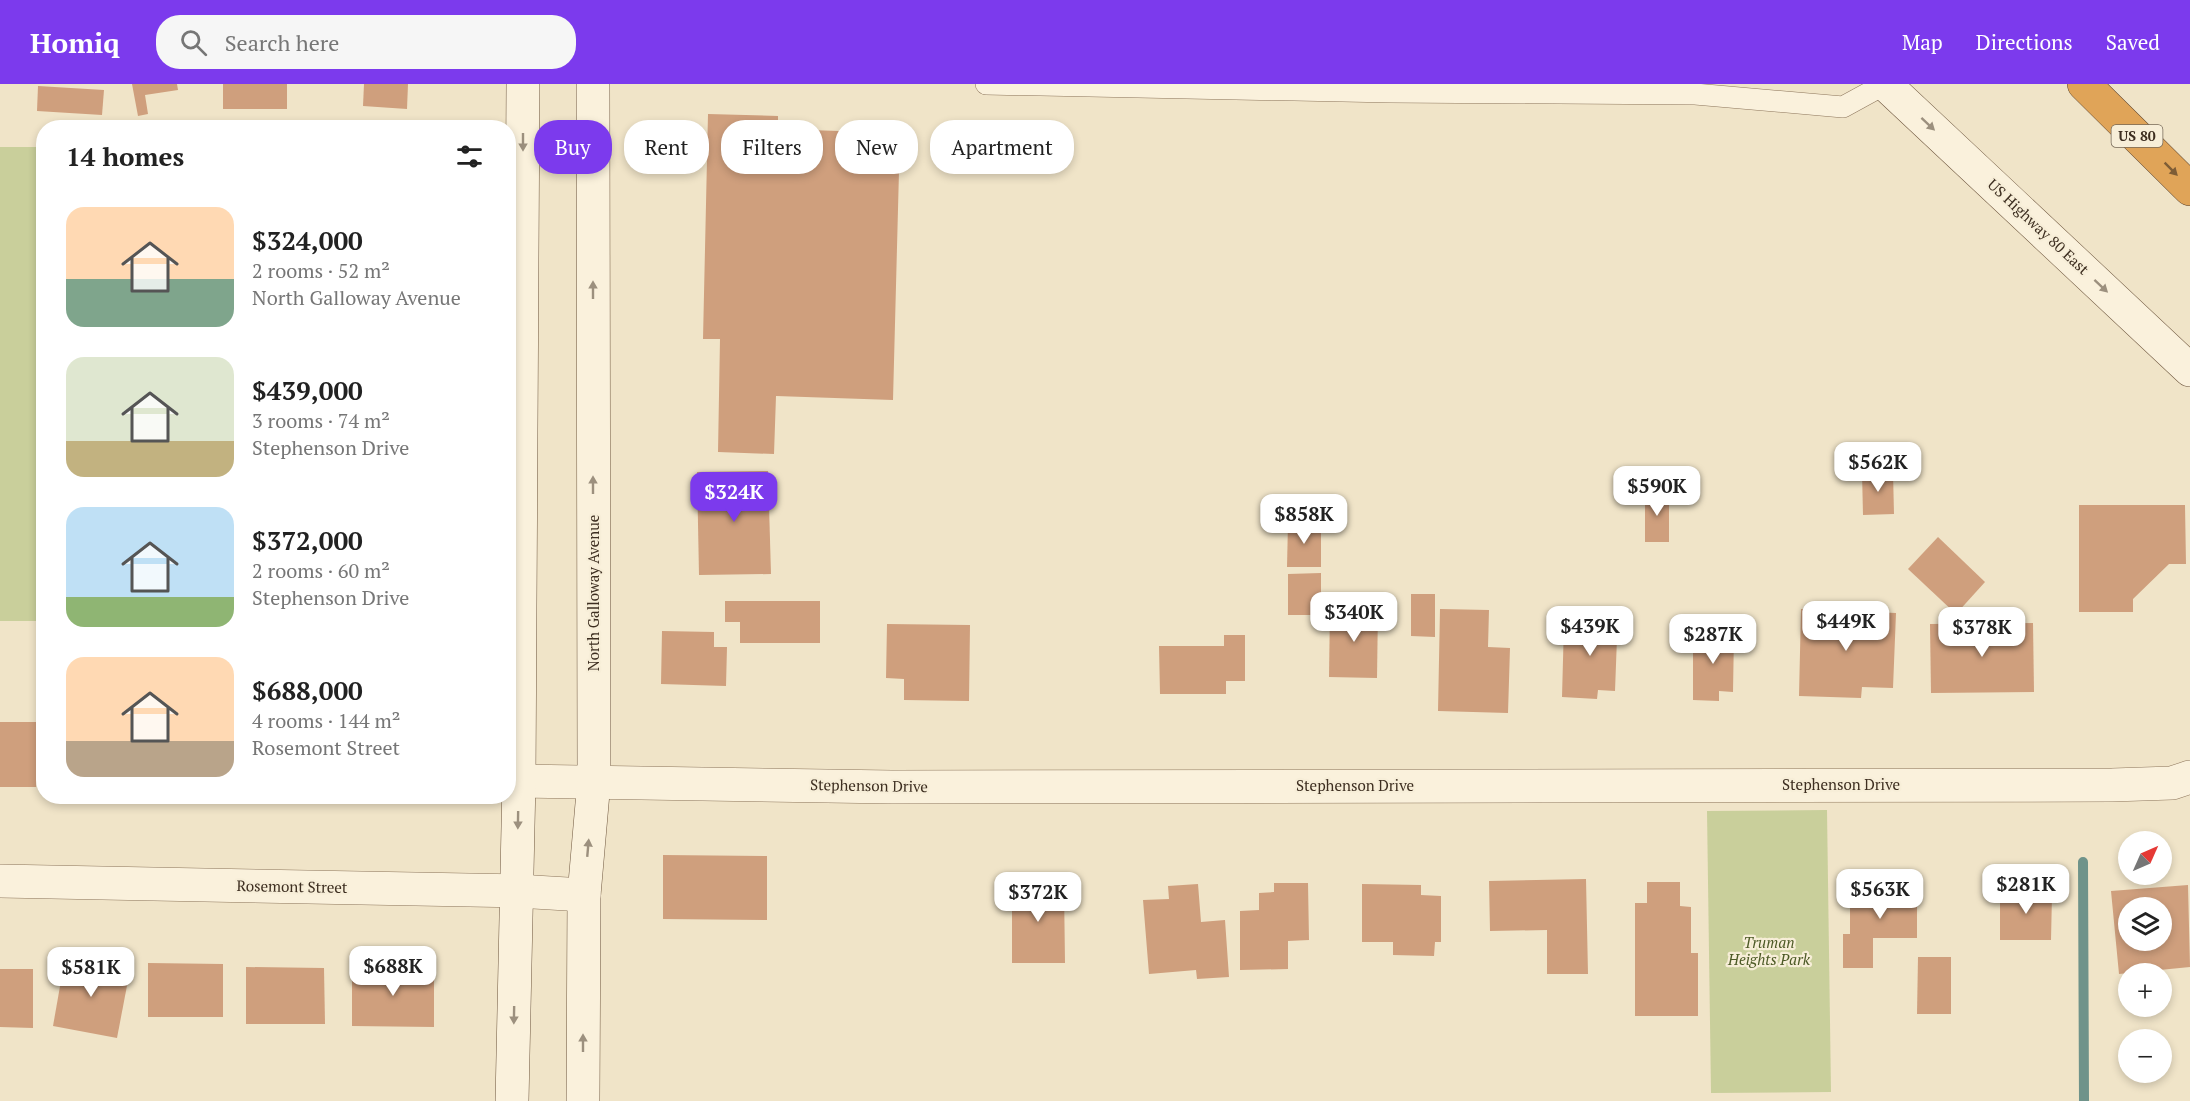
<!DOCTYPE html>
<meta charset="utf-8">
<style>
body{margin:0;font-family:"PT Serif",serif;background:#f6f6f6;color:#222;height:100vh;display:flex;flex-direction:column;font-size:22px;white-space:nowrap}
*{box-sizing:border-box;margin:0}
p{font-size:20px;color:#767676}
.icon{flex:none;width:33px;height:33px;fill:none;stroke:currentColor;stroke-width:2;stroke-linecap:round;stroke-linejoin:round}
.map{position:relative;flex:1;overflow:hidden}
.panel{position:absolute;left:36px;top:36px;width:480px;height:684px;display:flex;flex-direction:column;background:#fff;border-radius:24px;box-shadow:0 3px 9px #0003}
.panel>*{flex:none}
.banner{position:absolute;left:534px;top:36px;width:570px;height:54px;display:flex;gap:12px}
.needle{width:39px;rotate:45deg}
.buttons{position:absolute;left:2118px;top:747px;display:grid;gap:12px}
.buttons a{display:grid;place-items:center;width:54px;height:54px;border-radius:50%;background:#fff;box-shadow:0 3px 9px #0003;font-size:30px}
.price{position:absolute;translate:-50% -51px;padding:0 14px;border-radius:12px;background:#fff;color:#222;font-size:20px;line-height:39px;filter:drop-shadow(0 2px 3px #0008)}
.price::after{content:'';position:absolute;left:50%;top:36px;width:18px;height:14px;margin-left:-9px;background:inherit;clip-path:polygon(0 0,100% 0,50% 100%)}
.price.selected{background:#7c3aed;color:#fff}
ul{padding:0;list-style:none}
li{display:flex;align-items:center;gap:18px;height:150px;padding:0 30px}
li span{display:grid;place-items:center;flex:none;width:168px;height:120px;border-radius:18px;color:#555}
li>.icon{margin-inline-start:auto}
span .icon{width:72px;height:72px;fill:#fffc;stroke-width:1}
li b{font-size:26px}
h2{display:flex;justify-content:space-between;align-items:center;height:72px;padding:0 30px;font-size:26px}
.chip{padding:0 21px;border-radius:24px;background:#fff;box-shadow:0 3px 9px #0003;font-size:21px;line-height:54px}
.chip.selected{background:#7c3aed;color:#fff}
header{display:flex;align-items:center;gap:36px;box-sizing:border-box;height:84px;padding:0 30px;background:#7c3aed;color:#fff}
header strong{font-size:28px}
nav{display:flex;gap:33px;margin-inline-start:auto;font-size:21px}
.search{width:420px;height:54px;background:#f6f6f6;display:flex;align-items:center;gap:15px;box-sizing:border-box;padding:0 21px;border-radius:24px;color:#767676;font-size:22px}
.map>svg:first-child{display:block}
.green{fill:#c9cf9b}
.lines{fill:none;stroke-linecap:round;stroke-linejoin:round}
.stream{stroke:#6f938a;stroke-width:10}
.building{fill:#cf9f7d;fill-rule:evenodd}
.lane-casing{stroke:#8d765c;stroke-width:22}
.street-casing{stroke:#8d765c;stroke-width:34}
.secondary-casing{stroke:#6f573f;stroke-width:34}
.highway-casing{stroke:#5b4430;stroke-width:34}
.lane{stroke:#faf1dc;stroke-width:21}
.street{stroke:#faf1dc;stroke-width:33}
.secondary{stroke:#faf1dc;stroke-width:33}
.highway{stroke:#e0a458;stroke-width:33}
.oneway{fill:#9c907e}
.oneway2{fill:#7e5d36}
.labels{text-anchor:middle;stroke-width:4.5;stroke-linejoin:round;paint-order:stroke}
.shield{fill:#f7eed8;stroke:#756857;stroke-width:1.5}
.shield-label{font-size:14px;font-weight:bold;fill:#3d2e20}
.street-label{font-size:15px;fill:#3d2e20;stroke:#f7eed8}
.park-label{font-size:15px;font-style:italic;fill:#4d5a26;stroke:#f7eed8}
</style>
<header>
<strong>Homiq</strong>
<div class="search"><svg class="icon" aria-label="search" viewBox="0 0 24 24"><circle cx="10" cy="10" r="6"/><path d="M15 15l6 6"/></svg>Search here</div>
<nav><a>Map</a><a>Directions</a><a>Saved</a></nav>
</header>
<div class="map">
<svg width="2190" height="1017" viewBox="0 0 2190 1017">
<rect width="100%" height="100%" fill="#f0e4c8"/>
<g class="green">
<rect x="0" y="63" width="43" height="474"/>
<path d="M1827,726L1831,1008L1711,1009L1707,727Z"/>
</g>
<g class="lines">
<path class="stream" d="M2083,778L2084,1017"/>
</g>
<g class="building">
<path d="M132,0H177L178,6L145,11L148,30L138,32Z"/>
<rect x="223" y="0" width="64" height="25"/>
<path d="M364,0H408L407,25L363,22Z"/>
<path d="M38,2L104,6L102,31L37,27Z"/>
<path d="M708,30L778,32V45L900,49L893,316L776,312L774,370L718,368L720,255H703Z"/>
<path d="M768,387L771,490L699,491L697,388Z"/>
<path d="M1862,388H1893L1894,430L1863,431Z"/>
<path d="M1645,408L1669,409V458H1645Z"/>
<path d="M2079,421H2185L2186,480H2169L2133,515V528H2079Z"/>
<path d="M1288,439L1321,440V483H1287Z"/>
<path d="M1938,453L1985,498L1956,530L1908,485Z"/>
<path d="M1321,489V531H1288V490Z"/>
<path d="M1411,510H1435V553L1411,552Z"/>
<path d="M725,517H820V559H740V538H725Z"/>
<path d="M1330,523L1378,524L1377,594L1329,593Z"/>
<path d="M1440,525L1489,526L1488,563L1510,564L1508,629L1438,627Z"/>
<path d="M1801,525L1896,529L1893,604L1862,603L1861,614L1799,612Z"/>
<path d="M1597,527H1618L1615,607L1598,606L1597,615L1562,613L1564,539L1596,540Z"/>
<path d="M2033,539L2034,608L1931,609L1930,540Z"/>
<path d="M887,540L970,541L969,617L904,616V595L886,594Z"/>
<path d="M662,547L714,548V563H727L726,602L661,600Z"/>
<path d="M1693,549H1734L1733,608L1719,607V617L1693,616Z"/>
<path d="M1224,551H1245V597H1226V610H1160L1159,562H1224Z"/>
<rect x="0" y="638" width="36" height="65"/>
<path d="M663,771L767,772V836L663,835Z"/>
<path d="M1028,793H1046L1047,803H1064L1065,879H1012V805H1028Z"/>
<path d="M1586,795L1588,890H1547V846L1490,847L1489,797Z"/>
<path d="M1874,797H1917V854H1873V884H1843V850H1850V812H1874Z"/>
<path d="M1647,798H1680V822L1691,823V869H1698V932H1635V819H1647Z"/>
<path d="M1274,799H1308L1309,856L1288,857V885L1240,886V827L1259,826V809L1274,808Z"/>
<path d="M2019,799H2034V810L2052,811L2051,856H2000V810H2020Z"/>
<path d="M1198,800L1201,838L1225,836L1229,893L1197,895L1196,886L1149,890L1143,816L1169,815L1168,802Z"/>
<path d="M1362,800L1421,801V811L1441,812V858H1435L1434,872L1393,871V858H1362Z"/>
<path d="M2188,801L2190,883L2119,890L2111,807ZM2128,824H2162V856H2128Z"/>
<path d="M1918,873H1951V930H1917Z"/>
<path d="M65,874L130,886L117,954L53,942Z"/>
<path d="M148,879L223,880V933H148Z"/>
<path d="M246,883L324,884L325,940H246Z"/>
<path d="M352,884H434V943L352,942Z"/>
<path d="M0,885H33V944L0,943Z"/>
</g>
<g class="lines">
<defs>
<path id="lane" d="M986,0L1391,8L1695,10L1843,23L1885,0"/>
<g id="street">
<path d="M519,697L892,703L2112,701L2172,699L2190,693"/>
<path d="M0,797L517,807L584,811"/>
</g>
<g id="secondary">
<path d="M1885,0L2190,286"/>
<path d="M512,1017L519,697L523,0"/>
<path d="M583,1017L584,811L594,697L593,0"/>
</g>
<path id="highway" d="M2084,0L2190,105"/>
</defs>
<use href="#lane" class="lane-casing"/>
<use href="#street" class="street-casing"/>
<use href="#secondary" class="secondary-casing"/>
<use href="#highway" class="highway-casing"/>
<use href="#lane" class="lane"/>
<use href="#street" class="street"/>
<use href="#secondary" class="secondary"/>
<use href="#highway" class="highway"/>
</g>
<defs><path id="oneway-solid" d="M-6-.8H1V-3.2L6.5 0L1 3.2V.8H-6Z" transform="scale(1.5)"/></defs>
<g class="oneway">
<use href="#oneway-solid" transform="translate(1928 40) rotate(43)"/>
<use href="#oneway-solid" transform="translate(523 58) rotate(90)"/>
<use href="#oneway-solid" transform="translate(2101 202) rotate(43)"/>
<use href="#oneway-solid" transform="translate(593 206) rotate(-90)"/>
<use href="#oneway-solid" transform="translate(593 401) rotate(-90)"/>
<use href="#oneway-solid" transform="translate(518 736) rotate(91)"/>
<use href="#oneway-solid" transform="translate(588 764) rotate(-85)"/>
<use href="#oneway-solid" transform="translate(514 931) rotate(91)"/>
<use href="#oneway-solid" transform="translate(583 959) rotate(-90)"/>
</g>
<use class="oneway2" href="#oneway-solid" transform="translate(2171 85) rotate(45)"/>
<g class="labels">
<rect class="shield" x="2111.5" y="41" width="51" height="22" rx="4.5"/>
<g class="shield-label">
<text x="2137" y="57">US 80</text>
</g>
<g class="street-label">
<text transform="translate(2038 143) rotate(43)" y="5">US Highway 80 East</text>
<text transform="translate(594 509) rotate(-90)" y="5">North Galloway Avenue</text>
<text x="1841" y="706">Stephenson Drive</text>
<text transform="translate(869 702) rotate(1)" y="5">Stephenson Drive</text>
<text x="1355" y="707">Stephenson Drive</text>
<text transform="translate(292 803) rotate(1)" y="5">Rosemont Street</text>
</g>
<g class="park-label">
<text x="1769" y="864">Truman<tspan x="1769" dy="17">Heights Park</tspan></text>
</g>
</g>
</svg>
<div class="buttons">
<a><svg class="needle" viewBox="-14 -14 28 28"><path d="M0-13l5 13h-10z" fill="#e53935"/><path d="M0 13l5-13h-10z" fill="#767676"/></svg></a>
<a><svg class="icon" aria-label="layers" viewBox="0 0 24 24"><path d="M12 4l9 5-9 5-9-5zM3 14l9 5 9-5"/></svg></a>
<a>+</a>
<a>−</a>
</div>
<b class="price" style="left:1878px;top:409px">$562K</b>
<b class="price" style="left:1657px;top:433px">$590K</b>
<b class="price selected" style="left:734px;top:439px">$324K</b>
<b class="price" style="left:1304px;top:461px">$858K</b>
<b class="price" style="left:1354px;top:559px">$340K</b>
<b class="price" style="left:1846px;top:568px">$449K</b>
<b class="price" style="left:1590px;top:573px">$439K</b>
<b class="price" style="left:1982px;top:574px">$378K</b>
<b class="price" style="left:1713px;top:581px">$287K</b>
<b class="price" style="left:2026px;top:831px">$281K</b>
<b class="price" style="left:1880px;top:836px">$563K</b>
<b class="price" style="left:1038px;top:839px">$372K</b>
<b class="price" style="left:393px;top:913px">$688K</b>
<b class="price" style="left:91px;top:914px">$581K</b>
<div class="banner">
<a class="chip selected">Buy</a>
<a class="chip">Rent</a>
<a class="chip">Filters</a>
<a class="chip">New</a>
<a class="chip">Apartment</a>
</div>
<section class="panel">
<h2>14 homes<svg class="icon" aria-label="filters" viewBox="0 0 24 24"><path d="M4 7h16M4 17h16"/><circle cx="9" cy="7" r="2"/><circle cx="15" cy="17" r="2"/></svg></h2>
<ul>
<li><span style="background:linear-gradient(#ffd9b3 60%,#7fa58c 0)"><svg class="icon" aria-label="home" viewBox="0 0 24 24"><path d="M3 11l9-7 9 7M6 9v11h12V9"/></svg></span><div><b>$324,000</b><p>2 rooms · 52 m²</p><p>North Galloway Avenue</p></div></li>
<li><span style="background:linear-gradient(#dfe7d0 70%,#c2b280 0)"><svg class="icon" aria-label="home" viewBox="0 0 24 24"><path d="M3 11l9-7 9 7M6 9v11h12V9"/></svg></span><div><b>$439,000</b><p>3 rooms · 74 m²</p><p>Stephenson Drive</p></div></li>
<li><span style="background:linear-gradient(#bfe0f5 75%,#8fb573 0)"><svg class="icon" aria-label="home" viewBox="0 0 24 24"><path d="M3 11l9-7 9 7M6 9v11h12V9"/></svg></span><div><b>$372,000</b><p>2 rooms · 60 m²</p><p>Stephenson Drive</p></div></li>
<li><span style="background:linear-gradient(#ffd9b3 70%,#b9a48a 0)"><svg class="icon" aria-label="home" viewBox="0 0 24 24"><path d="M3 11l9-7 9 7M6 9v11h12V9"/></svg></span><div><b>$688,000</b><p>4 rooms · 144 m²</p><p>Rosemont Street</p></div></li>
</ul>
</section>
</div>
